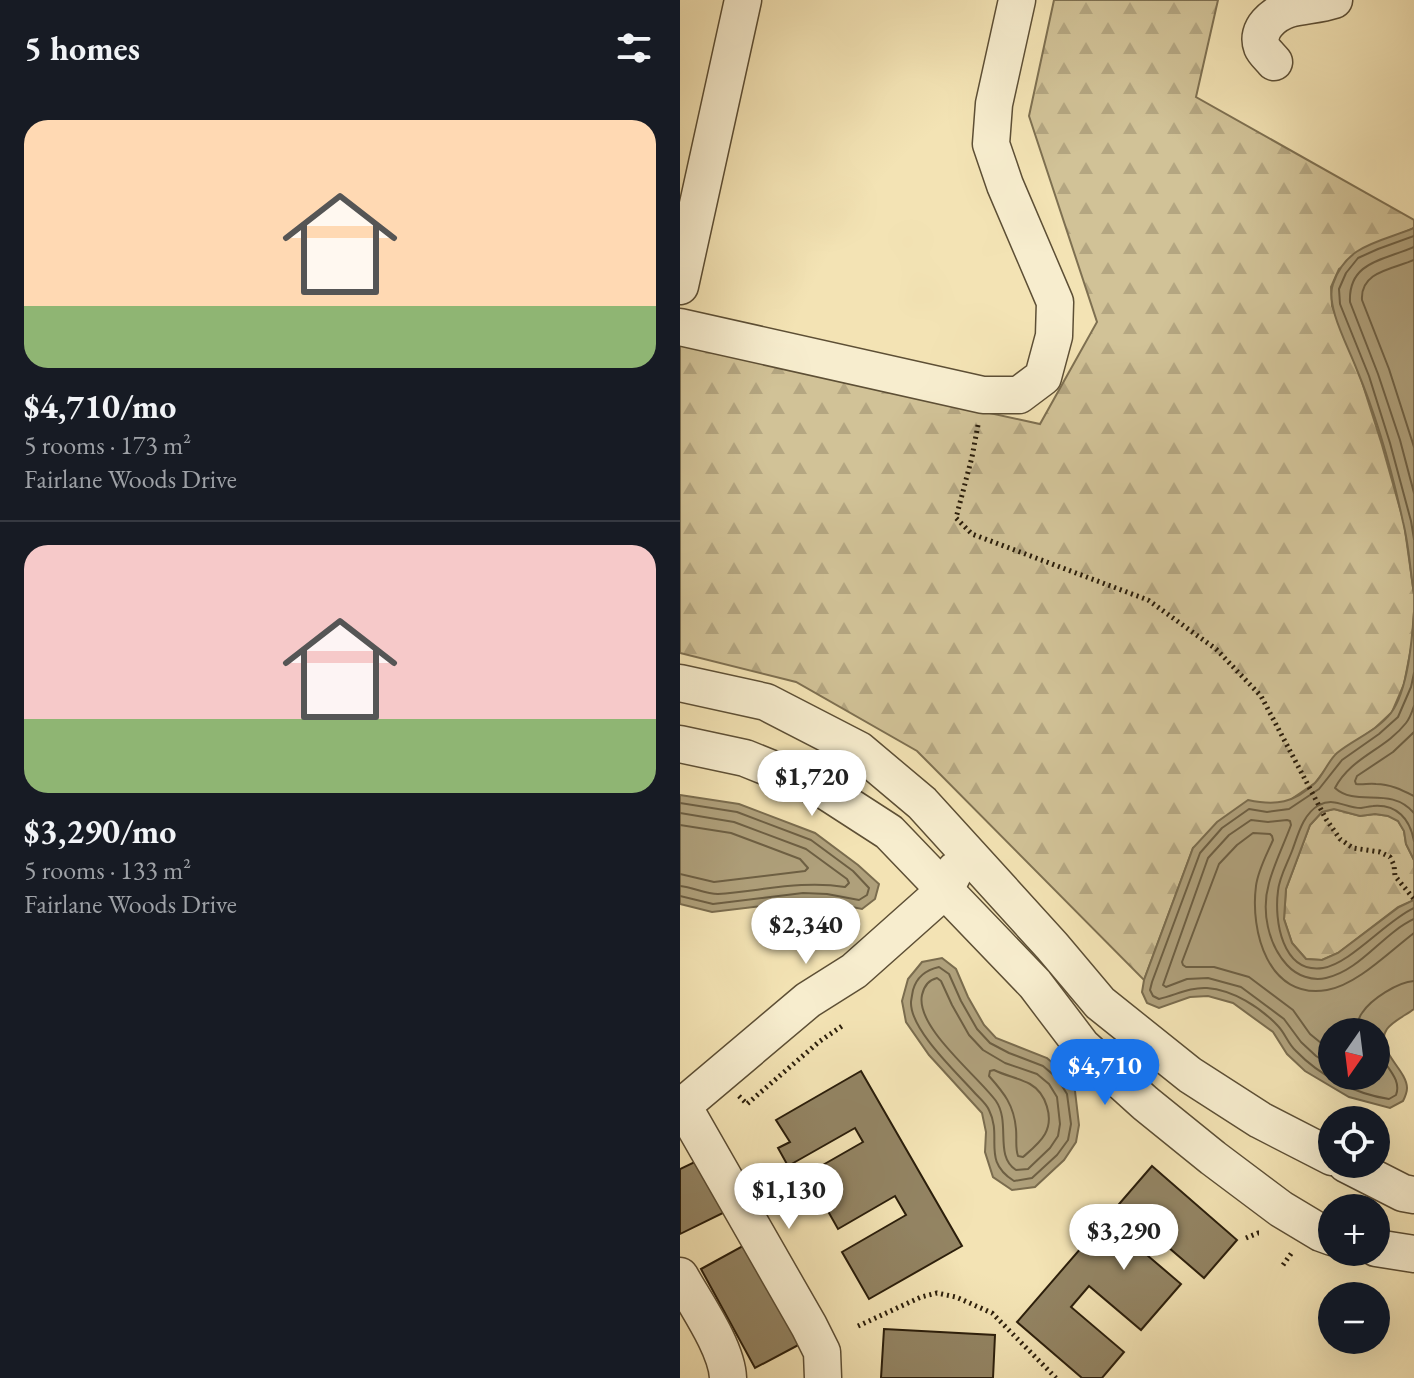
<!DOCTYPE html>
<meta charset="utf-8">
<style>
body{margin:0;font-family:"EB Garamond",serif;background:#20242c;color:#f1f3f6;height:100vh;display:flex;flex-direction:column;font-size:30px;white-space:nowrap}
*{box-sizing:border-box;margin:0}
p{font-size:26px;color:#9ea1a6}
.icon{flex:none;width:44px;height:44px;fill:none;stroke:currentColor;stroke-width:2;stroke-linecap:round;stroke-linejoin:round}
.map{position:relative;flex:1;overflow:hidden}
.details{display:flex;flex-direction:column;background:#171b24;width:680px}
.details>*{flex:none}
.needle{width:52px;rotate:194deg}
.controls{position:absolute;left:638px;top:1018px;display:grid;gap:16px}
.controls a{display:grid;place-items:center;width:72px;height:72px;border-radius:50%;background:#171b24;box-shadow:0 8px 32px #0002;font-size:40px}
.price{position:absolute;translate:-50% -68px;padding:0 18px;border-radius:28px;background:#fff;color:#222;font-size:26px;line-height:52px;filter:drop-shadow(0 2px 4px #0008)}
.price::after{content:'';position:absolute;left:50%;top:48px;width:24px;height:18px;margin-left:-12px;background:inherit;clip-path:polygon(0 0,100% 0,50% 100%)}
.price.active{background:#1a73e8;color:#fff}
ul{padding:0;list-style:none}
li{display:grid;align-content:center;gap:16px;height:424px;padding:0 24px}
li+li{border-top:2px solid #363941}
li span{display:grid;place-items:center;height:248px;border-radius:24px;color:#555}
li>.icon{margin-inline-start:auto}
span .icon{width:144px;height:144px;fill:#fffc;stroke-width:1}
li b{font-size:34px}
h2{display:flex;justify-content:space-between;align-items:center;height:96px;padding:0 24px;font-size:34px}
main{display:flex;flex:1;min-height:0}
.map>svg:first-child{display:block}
.forest{fill:url(#forest-firs);stroke:#7e7051;stroke-width:2}
.water{fill:#afa07b;stroke:#7a6c4e;stroke-width:2;fill-rule:evenodd}
.lines{fill:none;stroke-linecap:round;stroke-linejoin:round}
.shore{stroke:#6d5f43;stroke-width:2}
.building{fill:#938463;stroke:#2b1e0b;stroke-width:2}
.minor-casing{stroke:#5d4f35;stroke-width:39}
.path{stroke:#2b1e0b;stroke-width:5;stroke-dasharray:2 4;stroke-linecap:butt}
.minor{stroke:#f7edce;stroke-width:36}
</style>
<main>
<section class="details">
<h2>5 homes<svg class="icon" aria-label="filters" viewBox="0 0 24 24"><path d="M4 7h16M4 17h16"/><circle cx="9" cy="7" r="2"/><circle cx="15" cy="17" r="2"/></svg></h2>
<ul>
<li><span style="background:linear-gradient(#ffd9b3 75%,#8fb573 0)"><svg class="icon" aria-label="home" viewBox="0 0 24 24"><path d="M3 11l9-7 9 7M6 9v11h12V9"/></svg></span><div><b>$4,710/mo</b><p>5 rooms · 173 m²</p><p>Fairlane Woods Drive</p></div></li>
<li><span style="background:linear-gradient(#f6c9c9 70%,#8fb573 0)"><svg class="icon" aria-label="home" viewBox="0 0 24 24"><path d="M3 11l9-7 9 7M6 9v11h12V9"/></svg></span><div><b>$3,290/mo</b><p>5 rooms · 133 m²</p><p>Fairlane Woods Drive</p></div></li>
</ul>
</section>
<div class="map">
<svg width="734" height="1378" viewBox="0 0 734 1378">
<defs>
<pattern id="forest-firs" width="22" height="20" patternUnits="userSpaceOnUse" patternTransform="scale(2)"><rect width="22" height="20" fill="#d1c297"/><path d="M5 1l3.5 6h-7zM16 11l3.5 6h-7z" fill="#b4a681"/></pattern>
</defs>
<rect width="100%" height="100%" fill="#f3e3b4"/>
<filter id="stains"><feTurbulence type="fractalNoise" baseFrequency=".0025" numOctaves="4"/><feColorMatrix values="0 0 0 0 .2 0 0 0 0 .09 0 0 0 0 .02 0 0 0 .5 -.17"/></filter>
<radialGradient id="worn" r=".72"><stop offset=".6" stop-color="#630" stop-opacity="0"/><stop offset="1" stop-color="#630" stop-opacity=".3"/></radialGradient>
<g class="forest">
<path d="M374,0H538L516,97L734,220V228L718,235L659,269L651,287L652,306L681,379L702,445L724,523L734,594V612L732,643L724,684L712,712L695,728L656,755L635,783L607,802L587,804L513,848L464,980L237,751L116,682L0,653V345L360,424L417,322L349,116Z"/>
<path d="M654,809L680,816L695,814L709,816L718,821L724,831L726,844L734,860V900L718,907L658,953L642,960L626,959L612,943L604,919L606,889L630,825L642,812Z"/>
</g>
<g class="water">
<path d="M734,228V594C730,570 729,545 723,522C712,471 697,418 677,370C669,348 645,306 653,284C666,244 701,242 734,228Z"/>
<path d="M734,612V860L726,844L724,831L718,821L708,816L695,814L680,816L654,809L642,812L630,825L606,889L604,919L612,943L626,959L642,960L658,953L719,907L734,900V1009C726,1015 713,1021 707,1029C693,1049 727,1069 727,1088C727,1093 725,1097 723,1101L710,1108L669,1097L625,1071L607,1054L593,1032L553,1003L528,996L510,997L479,1008L467,1003L462,992L464,980L513,848L537,822L568,800C596,806 614,803 635,783C644,774 648,761 657,753C674,739 697,731 711,713C728,690 732,640 734,612ZM696,1032V1076H652V1032Z"/>
<path d="M0,795L59,804L135,833L178,865L199,884L195,899L182,909L146,902L124,901L32,912L0,904Z"/>
<path d="M262,958L276,969L288,997L304,1025L316,1038L367,1058L383,1072L395,1091L399,1125L396,1142L384,1160L355,1187L332,1190L313,1177L305,1152L306,1132L302,1113L249,1055L226,1022L222,1001L228,979L242,962Z"/>
</g>
<g class="lines">
<g class="shore">
<path d="M734,236L698,249L678,258L666,273L659,289L660,304L689,376L710,443L731,521L734,539"/>
<path d="M734,247C705,260 668,261 670,302L698,374L720,440L734,493"/>
<path d="M734,260C714,269 680,271 682,300L709,369L734,447"/>
<path d="M734,706C732,712 730,718 726,723C705,750 671,757 655,788C677,808 710,785 734,813"/>
<path d="M734,732L713,752L677,776L675,781L676,784C683,785 689,783 696,784C710,784 722,790 734,796"/>
<path d="M0,803L57,812L131,840L173,871L189,888L187,895L179,900L147,894L123,893L33,904L0,896"/>
<path d="M0,813L54,822L126,849L167,879L169,883L165,887C122,880 81,891 38,894C25,894 13,887 0,886"/>
<path d="M0,825L51,833L120,859L128,868L125,871L34,882L0,874"/>
<path d="M734,841C730,819 717,804 693,806C692,806 681,808 681,808C665,808 655,797 639,805C623,814 618,835 612,851C607,864 599,878 598,891C594,920 602,974 643,968C670,964 706,921 734,908"/>
<path d="M259,967L269,974L281,1001L297,1029L310,1043L329,1053L363,1066L377,1078L387,1094L391,1124L388,1140L377,1155L352,1178L334,1181C301,1160 323,1138 309,1110C306,1103 298,1097 293,1091C275,1071 230,1029 231,1002C231,1001 233,990 233,990C237,976 246,970 259,967Z"/>
<path d="M257,978L261,981L272,1005L289,1035L303,1050L325,1063L357,1074L369,1084L377,1097L380,1124L378,1136L370,1148L348,1169L336,1170C314,1156 331,1123 316,1101C298,1076 235,1027 242,995C244,986 248,980 257,978Z"/>
<path d="M675,1032C677,1025 678,1018 682,1013C691,999 718,982 734,981"/>
<path d="M696,1041C697,1043 699,1052 700,1054C706,1068 722,1079 716,1095L709,1099C675,1094 640,1076 616,1051C608,1044 605,1033 598,1026C580,1007 553,990 527,988C510,987 496,995 479,999L473,996L470,990L472,982L520,853L542,828L569,809L587,812L609,809L639,789L662,760L699,734L718,717L731,687L734,673"/>
<path d="M652,1052L630,1034L613,1010L569,977L534,967H506L503,965L502,962L539,864L557,845L573,833L590,834L592,836L593,840C587,854 578,870 576,886C570,931 588,1000 647,990C677,985 710,951 734,933"/>
<path d="M652,1066L636,1056L621,1042L604,1019L561,987L528,978L507,979L486,987L483,985L528,858L549,835L571,820L588,822L607,820L610,821L611,825C604,844 594,864 589,883C581,911 588,944 607,965C617,976 632,981 646,978C681,970 702,934 734,919"/>
<path d="M310,1071L314,1070C326,1076 339,1078 350,1084C366,1093 374,1118 365,1134C360,1143 351,1150 343,1157L338,1156C335,1147 337,1139 336,1129C334,1105 324,1093 309,1076Z"/>
</g>
</g>
<g class="building">
<path d="M181,1071L282,1246L189,1299L162,1252L226,1215L215,1196L158,1229L127,1174L183,1142L175,1128L108,1166L98,1148L110,1142L96,1120Z"/>
<path d="M23,1158L49,1210L0,1234V1169Z"/>
<path d="M472,1166L557,1240L524,1278L467,1229L454,1244L501,1284L461,1330L409,1286L391,1307L444,1352L422,1378H402L337,1322Z"/>
<path d="M70,1242L124,1342L75,1368L21,1269Z"/>
<path d="M204,1329L315,1335L313,1378H201Z"/>
</g>
<g class="lines">
<defs>
<g id="minor">
<path d="M594,62C590,57 584,52 582,47C575,29 594,14 609,9C624,5 639,5 654,0"/>
<path d="M0,286L63,0"/>
<path d="M0,327L303,395H339L363,377L374,336L375,302L325,185L311,144L314,104L337,0"/>
<path d="M0,683L86,702L179,750L242,803L372,946L420,1003L510,1075L580,1120L652,1157"/>
<path d="M0,744L65,758L144,790L209,832L355,984L402,1046L465,1103L533,1158L601,1209L641,1233L652,1237"/>
<path d="M3,1106L129,1326L142,1352L143,1378"/>
<path d="M0,1108L128,1000L174,971L265,890L275,870"/>
<path d="M666,1164L723,1193L734,1195"/>
<path d="M696,1248L734,1254"/>
<path d="M0,1276C15,1303 47,1348 48,1378"/>
</g>
</defs>
<use href="#minor" class="minor-casing"/>
<g class="path">
<path d="M298,425L292,457L276,518L292,534L468,600L536,649L581,696L646,819L660,839L673,848L700,852L710,857L714,865L715,876L734,899"/>
<path d="M59,1096L67,1104L140,1041L162,1026"/>
<path d="M566,1238L578,1233H582"/>
<path d="M603,1265L613,1251"/>
<path d="M178,1326L241,1297L257,1293L276,1297L312,1313L376,1378"/>
</g>
<use href="#minor" class="minor"/>
</g>
<rect width="100%" height="100%" filter="url(#stains)"/>
<rect width="100%" height="100%" fill="url(#worn)"/>
</svg>
<div class="controls">
<a><svg class="needle" viewBox="-14 -14 28 28"><path d="M0-13l5 13h-10z" fill="#e53935"/><path d="M0 13l5-13h-10z" fill="#9ea1a6"/></svg></a>
<a><svg class="icon" aria-label="locate" viewBox="0 0 24 24"><circle cx="12" cy="12" r="6"/><path d="M12 2v4M12 18v4M2 12h4M18 12h4"/></svg></a>
<a>+</a>
<a>−</a>
</div>
<b class="price" style="left:132px;top:818px">$1,720</b>
<b class="price" style="left:126px;top:966px">$2,340</b>
<b class="price active" style="left:425px;top:1107px">$4,710</b>
<b class="price" style="left:109px;top:1231px">$1,130</b>
<b class="price" style="left:444px;top:1272px">$3,290</b>
</div>
</main>
